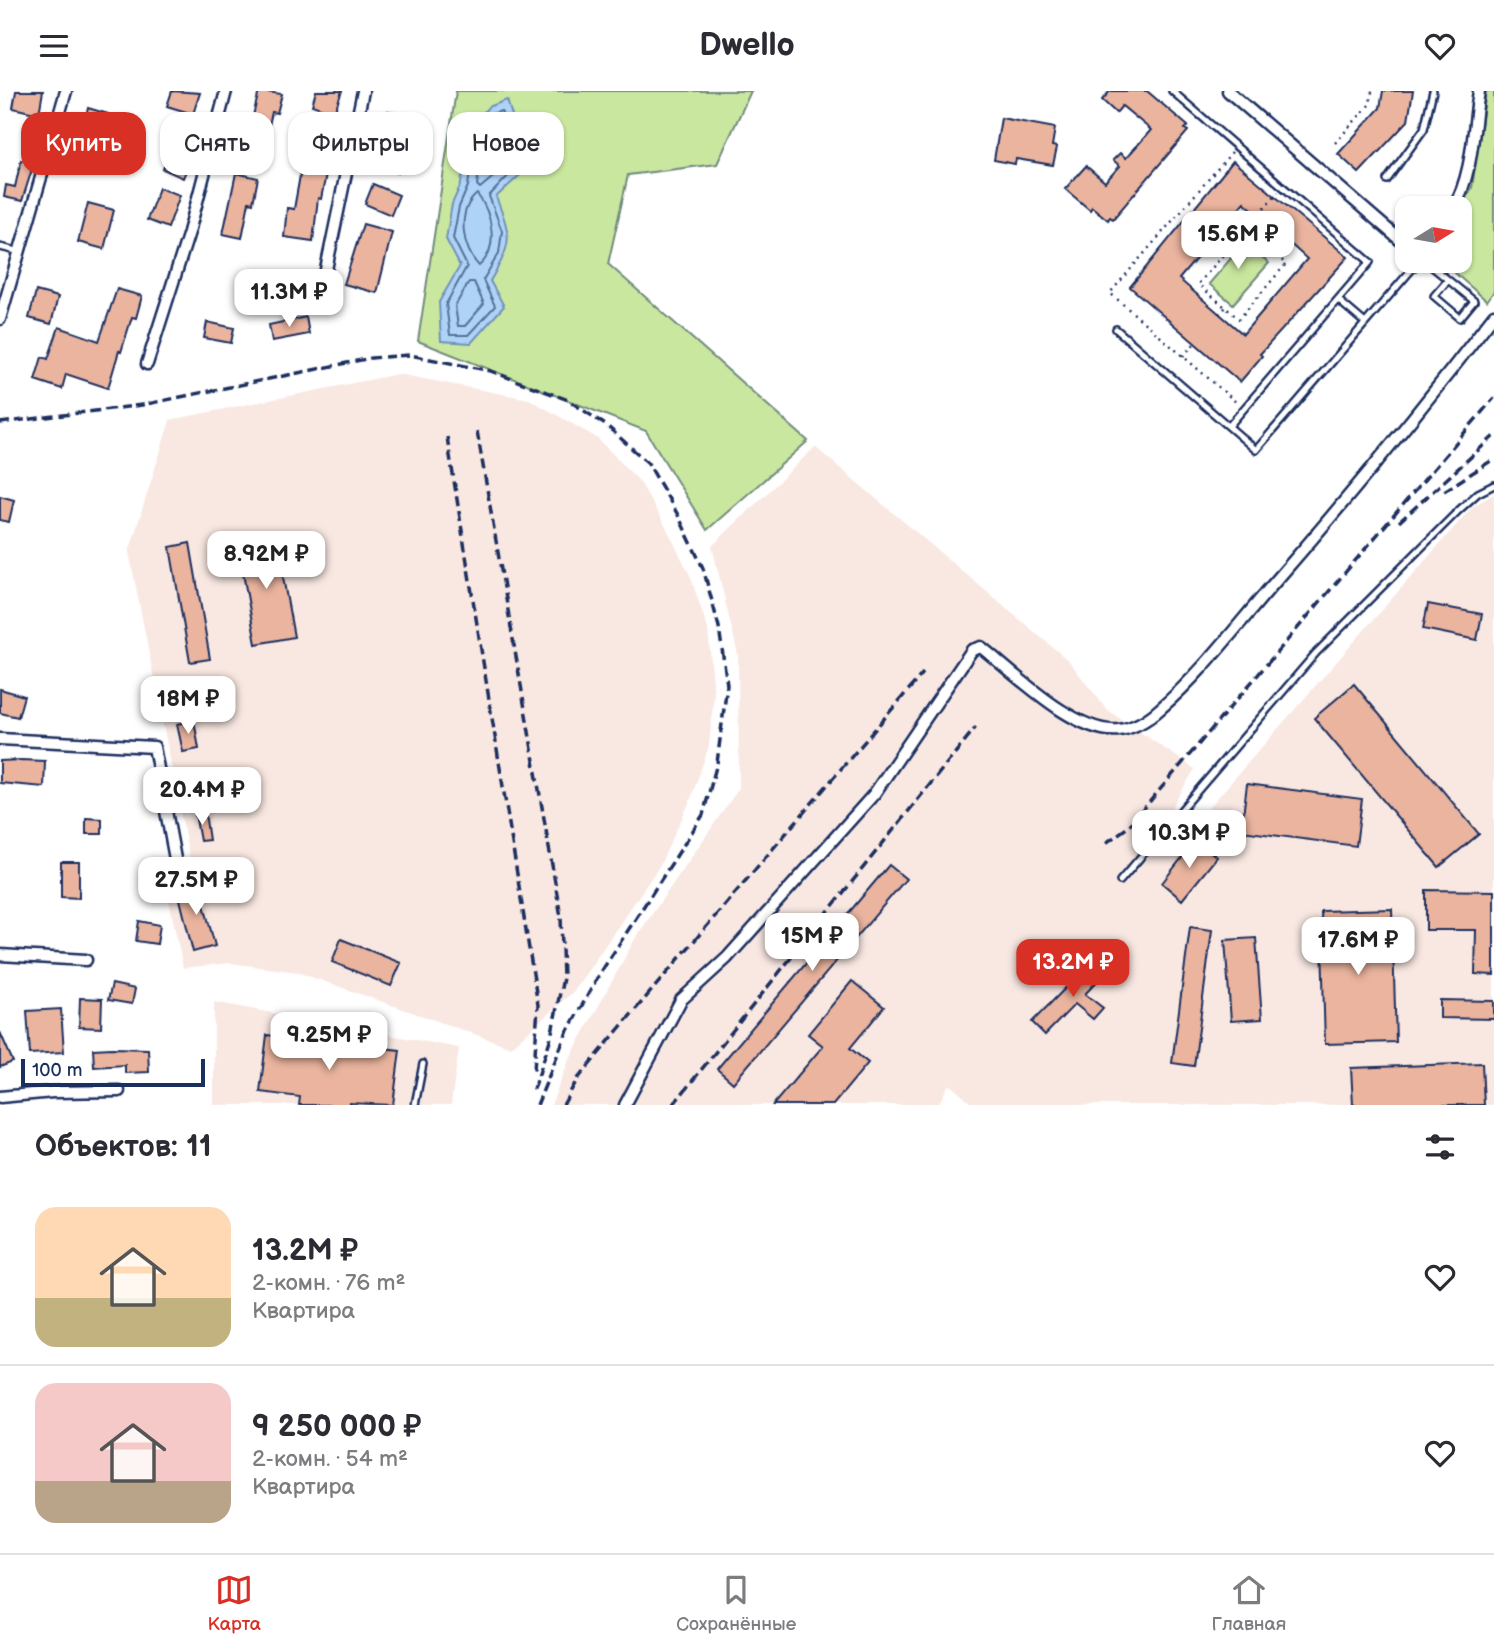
<!DOCTYPE html>
<html lang="ru">
<meta charset="utf-8">
<style>
body{margin:0;font-family:"Balsamiq Sans",sans-serif;background:#f2f2f3;color:#2b2b33;height:100vh;display:flex;flex-direction:column;font-size:26px;white-space:nowrap}
*{box-sizing:border-box;margin:0}
p{font-size:23px;color:#7c7c81}
.icon{flex:none;width:38px;height:38px;fill:none;stroke:currentColor;stroke-width:2;stroke-linecap:round;stroke-linejoin:round}
.map{position:relative;height:1014px;overflow:hidden}
.side{display:flex;flex-direction:column;background:#fff;flex:1}
.side>*{flex:none}
.top-card{position:absolute;left:21px;top:21px;width:700px;height:63px;display:flex;gap:14px}
.needle{width:46px;rotate:79deg}
.fabs{position:absolute;left:1395px;top:105px;display:grid;gap:14px}
.fabs a{display:grid;place-items:center;width:77px;height:77px;border-radius:14px;background:#fff;box-shadow:0 2px 5px #0004;font-size:35px}
.scale{position:absolute;left:21px;bottom:18px;width:184px;box-sizing:border-box;padding-left:7px;border:4px solid #1b2f5e;border-top:0;font-size:19px;line-height:24px;white-space:nowrap;color:#1b2f5e;-webkit-text-stroke:5px #fff;paint-order:stroke}
.price{position:absolute;translate:-50% -60px;padding:0 16px;border-radius:14px;background:#fff;color:#222;font-size:23px;line-height:46px;filter:drop-shadow(0 2px 4px #0008)}
.price::after{content:'';position:absolute;left:50%;top:42px;width:21px;height:16px;margin-left:-10px;background:inherit;clip-path:polygon(0 0,100% 0,50% 100%)}
.price.on{background:#d93025;color:#fff}
ul{padding:0;list-style:none}
li{display:flex;align-items:center;gap:21px;height:175px;padding:0 35px}
li+li{border-top:2px solid #e1e1e2}
li span{display:grid;place-items:center;flex:none;width:196px;height:140px;border-radius:21px;color:#555}
li>.icon{margin-inline-start:auto}
span .icon{width:84px;height:84px;fill:#fffc;stroke-width:1}
li b{font-size:30px}
h2{display:flex;justify-content:space-between;align-items:center;height:84px;padding:0 35px;font-size:30px}
.chip{padding:0 24px;border-radius:21px;background:#fff;box-shadow:0 2px 5px #0004;font-size:24px;line-height:63px}
.chip.on{background:#d93025;color:#fff}
header{display:flex;justify-content:space-between;align-items:center;height:91px;padding:0 35px;background:#fff;font-size:32px;font-weight:800}
.menu{display:flex;justify-content:space-around;align-items:center;height:98px;border-top:2px solid #e1e1e2;background:#fff;font-size:19px;color:#7c7c81}
.menu a{display:grid;justify-items:center;gap:4px}
.menu .on{color:#d93025}
.map>svg:first-child{display:block}
.built{fill:#f9e8e2}
.green{fill:#c9e79f;stroke:#728b7e;stroke-width:2}
.water{fill:#aed3f7;stroke:#7391ba;stroke-width:2}
.lines{fill:none;stroke-linecap:round;stroke-linejoin:round}
.shore{stroke:#56719b;stroke-width:2}
.building{fill:#eab49f;stroke:#1b2f5e;stroke-width:2;fill-rule:evenodd}
.service-casing{stroke:#1b2f5e;stroke-width:10}
.minor-casing{stroke:#1b2f5e;stroke-width:15}
.path{stroke:#1b2f5e;stroke-width:2.5;stroke-dasharray:2 5;stroke-linecap:butt}
.service{stroke:#fff;stroke-width:5}
.minor{stroke:#fff;stroke-width:10}
.rail{stroke:#1b2f5e;stroke-width:3.5;stroke-dasharray:10 5;stroke-linecap:butt}
</style>
<header><svg class="icon" aria-label="menu" viewBox="0 0 24 24"><path d="M4 6h16M4 12h16M4 18h16"/></svg>Dwello<svg class="icon" aria-label="heart" viewBox="0 0 24 24"><path d="M12 20l-8-8c-3-5 5-10 8-4 3-6 11-1 8 4z"/></svg></header>
<div class="map">
<svg width="1494" height="1014" viewBox="0 0 1494 1014">
<rect width="100%" height="100%" fill="#fff"/>
<filter id="ink" filterUnits="userSpaceOnUse"><feTurbulence type="fractalNoise" baseFrequency=".0143" numOctaves="2"/><feDisplacementMap in="SourceGraphic" scale="14" xChannelSelector="R" yChannelSelector="G"/><feConvolveMatrix kernelMatrix="1 2 1 2 8 2 1 2 1" color-interpolation-filters="sRGB"/></filter>
<g filter="url(#ink)">
<g class="built">
<path d="M398,283L529,308L597,347L640,391L666,436L690,484L708,538L714,603L709,655L690,710L660,774L574,900L511,956L297,881L230,872L183,877L163,781L191,775L129,461L170,329Z"/>
<path d="M815,356L1069,570L1106,618L1195,678L1166,726L1183,746L1473,415L1494,403V1014H973L949,993L938,1014H551L569,969L636,846L739,697L738,564L712,455Z"/>
<path d="M214,911L459,957L451,1014H214Z"/>
</g>
<g class="green">
<path d="M456,0H751L717,73L628,84L608,173L808,350L707,439L646,340L418,250Z"/>
<path d="M1486,0H1494V200L1487,210L1441,170H1460V117L1472,97Z"/>
<path d="M1245,151L1269,172L1233,213L1209,193Z"/>
</g>
<path class="water" d="M507,9L518,44L520,84L496,106C512,147 513,151 490,190L504,215L471,252L441,250L439,211L460,175L446,148L452,113L461,93L469,39L488,16Z"/>
<g class="lines">
<g class="shore">
<path d="M501,20L511,45L513,80L489,105L502,140L499,162L483,189L495,215L468,244H450L446,213L467,175L453,147L459,116L468,95L476,42L492,23Z"/>
<path d="M497,34L502,47L504,77L480,97L477,94L484,46Z"/>
<path d="M477,103C492,122 500,157 479,175C462,158 456,120 477,103Z"/>
<path d="M469,191H474L484,213L465,235H458L455,215Z"/>
</g>
</g>
<g class="building">
<path d="M16,0H43L39,23L13,17Z"/>
<path d="M172,0L200,2L193,23L167,15Z"/>
<path d="M259,0L282,3L277,22L272,21L262,66L244,62Z"/>
<path d="M316,0H342L334,22L312,14Z"/>
<path d="M1110,0H1147L1188,35L1185,38L1188,40L1113,128L1110,126L1108,129L1092,116L1090,119L1065,98L1086,75L1105,91L1120,75L1113,69L1120,62L1126,67L1151,39L1122,15L1116,22L1102,9Z"/>
<path d="M1383,0H1413L1408,30L1359,82L1338,63L1380,17Z"/>
<path d="M88,17L108,23L90,85L77,81L80,68L76,67Z"/>
<path d="M388,20L415,27L398,82L374,74Z"/>
<path d="M1001,27L1055,37L1052,55L1057,56L1053,74L1016,68L1015,73L994,69Z"/>
<path d="M309,34L334,41L321,72L327,78L321,108L318,107L313,150L284,146L287,117L294,118Z"/>
<path d="M173,36L195,39L191,68L183,87L163,78L169,63Z"/>
<path d="M26,43L44,48L41,57L23,51Z"/>
<path d="M21,69L34,72L22,110L4,106L6,94L15,96Z"/>
<path d="M1233,70L1348,166L1260,263L1262,265L1240,291L1130,196ZM1244,111L1307,168L1243,243L1179,188Z"/>
<path d="M236,82L258,87L253,112L249,111L242,147L223,143Z"/>
<path d="M373,93L399,104L391,124L365,113Z"/>
<path d="M159,97L180,104L168,137L147,129Z"/>
<path d="M88,112L114,119L104,158L78,151Z"/>
<path d="M363,133L392,141L377,202L344,193Z"/>
<path d="M117,198L142,205L136,227L132,226L121,261L119,260L108,297L66,283L62,298L35,289L42,266L48,268L59,236L99,250Z"/>
<path d="M36,200L58,206L51,233L29,227Z"/>
<path d="M306,226L309,243L272,250L269,234Z"/>
<path d="M207,231L234,237L231,252L204,247Z"/>
<path d="M0,405L14,409L9,431L0,429Z"/>
<path d="M276,448L294,546L256,553L238,455Z"/>
<path d="M190,452L210,568L190,571L170,456Z"/>
<path d="M1428,513L1482,523L1477,549L1423,538Z"/>
<path d="M1354,593L1479,743L1439,776L1314,627Z"/>
<path d="M0,598L24,605L18,626L0,622Z"/>
<path d="M194,629L199,658L183,661L177,633Z"/>
<path d="M21,669L45,670L44,696L0,692V670Z"/>
<path d="M1247,693L1362,708L1356,755L1241,740Z"/>
<path d="M205,722L209,749L200,750L195,723Z"/>
<path d="M86,727L102,728V743H86Z"/>
<path d="M1196,749L1217,766L1182,809L1162,792Z"/>
<path d="M61,771H79V807L61,806Z"/>
<path d="M889,774L906,788L733,992L717,978Z"/>
<path d="M198,791L215,855L193,861L177,796Z"/>
<path d="M1426,799L1494,800V884L1475,883L1476,839H1426Z"/>
<path d="M1392,818L1396,951L1325,953L1321,820Z"/>
<path d="M139,830L160,834L157,853L136,850Z"/>
<path d="M1190,836L1212,839L1194,975L1172,972Z"/>
<path d="M1256,847L1262,928L1231,930L1225,849Z"/>
<path d="M341,848L401,872L391,895L332,871Z"/>
<path d="M1094,868L1107,880L1085,903L1103,917L1093,928L1075,913L1045,944L1032,931Z"/>
<path d="M852,890L884,916L850,957L868,972L833,1014H773L823,955L808,943Z"/>
<path d="M112,893L135,898L132,913L108,909Z"/>
<path d="M80,907L102,908L101,937L79,936Z"/>
<path d="M1440,909L1494,910V928L1440,927Z"/>
<path d="M61,918L64,961L30,963L27,920Z"/>
<path d="M0,941L13,971L0,976Z"/>
<path d="M267,944L400,959L393,1014L349,1012V1014H299L300,1006L260,1001Z"/>
<path d="M112,957L148,958L149,981L125,982V974L94,976L93,958Z"/>
<path d="M1482,972L1484,1014H1353L1351,977Z"/>
</g>
<g class="lines">
<defs>
<g id="service">
<path d="M1172,0L1370,171L1229,335"/>
<path d="M1387,89L1424,38L1433,0"/>
<path d="M0,156L21,161"/>
<path d="M1425,170L1474,210L1460,227L1434,205L1448,189"/>
<path d="M1338,209L1365,232"/>
<path d="M1116,238L1256,359L1419,170"/>
<path d="M1120,790L1316,562L1458,420L1478,402L1494,394"/>
<path d="M415,1014L423,973"/>
</g>
<g id="minor">
<path d="M1228,0L1407,155"/>
<path d="M1453,117C1473,85 1473,37 1479,0"/>
<path d="M323,193L363,0"/>
<path d="M0,228L66,0"/>
<path d="M147,273L189,141L226,0"/>
<path d="M0,648L154,656L175,768"/>
<path d="M0,864L86,869"/>
<path d="M0,1006L53,1001L119,1000"/>
<path d="M625,1014L681,909L727,867L874,703L972,559L981,556C1014,582 1076,644 1119,639C1135,637 1150,627 1161,617C1201,583 1240,531 1275,491C1351,404 1424,315 1494,224"/>
</g>
</defs>
<use href="#service" class="service-casing"/>
<use href="#minor" class="minor-casing"/>
<g class="path">
<path d="M1335,52L1370,13L1372,0"/>
<path d="M1232,61L1110,202L1237,312"/>
<path d="M1246,138L1198,193L1239,228L1286,173L1246,138L1278,101"/>
<path d="M1219,223L1226,216"/>
<path d="M1183,265L1195,252"/>
</g>
<use href="#service" class="service"/>
<use href="#minor" class="minor"/>
<g class="rail">
<path d="M0,332L142,314L371,267L410,264L491,280L568,309L607,335L648,372L678,424L703,477L719,536L727,594L717,672L703,724L599,884L566,943L537,1014"/>
<path d="M477,340L561,826L563,887L551,946L533,1001"/>
<path d="M447,346L538,914L534,980"/>
<path d="M1444,400L1494,368"/>
<path d="M1399,431L1494,345"/>
<path d="M1106,752L1128,736L1494,307"/>
<path d="M563,1014L577,989L618,939L923,582"/>
<path d="M673,1014L976,636"/>
</g>
</g>
</g>
</svg>
<div class="fabs">
<a><svg class="needle" viewBox="-14 -14 28 28"><path d="M0-13l5 13h-10z" fill="#e53935"/><path d="M0 13l5-13h-10z" fill="#7c7c81"/></svg></a>
</div>
<div class="scale">100 m</div>
<b class="price" style="left:1238px;top:180px">15.6M ₽</b>
<b class="price" style="left:289px;top:238px">11.3M ₽</b>
<b class="price" style="left:266px;top:500px">8.92M ₽</b>
<b class="price" style="left:188px;top:645px">18M ₽</b>
<b class="price" style="left:202px;top:736px">20.4M ₽</b>
<b class="price" style="left:1189px;top:779px">10.3M ₽</b>
<b class="price" style="left:196px;top:826px">27.5M ₽</b>
<b class="price" style="left:812px;top:882px">15M ₽</b>
<b class="price" style="left:1358px;top:886px">17.6M ₽</b>
<b class="price on" style="left:1073px;top:908px">13.2M ₽</b>
<b class="price" style="left:329px;top:981px">9.25M ₽</b>
<div class="top-card">
<a class="chip on">Купить</a>
<a class="chip">Снять</a>
<a class="chip">Фильтры</a>
<a class="chip">Новое</a>
</div>
</div>
<section class="side">
<h2>Объектов: 11<svg class="icon" aria-label="filters" viewBox="0 0 24 24"><path d="M4 7h16M4 17h16"/><circle cx="9" cy="7" r="2"/><circle cx="15" cy="17" r="2"/></svg></h2>
<ul>
<li><span style="background:linear-gradient(#ffd9b3 65%,#c2b280 0)"><svg class="icon" aria-label="home" viewBox="0 0 24 24"><path d="M3 11l9-7 9 7M6 9v11h12V9"/></svg></span><div><b>13.2M ₽</b><p>2-комн. · 76 m²</p><p>Квартира</p></div><svg class="icon" aria-label="heart" viewBox="0 0 24 24"><path d="M12 20l-8-8c-3-5 5-10 8-4 3-6 11-1 8 4z"/></svg></li>
<li><span style="background:linear-gradient(#f6c9c9 70%,#b9a48a 0)"><svg class="icon" aria-label="home" viewBox="0 0 24 24"><path d="M3 11l9-7 9 7M6 9v11h12V9"/></svg></span><div><b>9 250 000 ₽</b><p>2-комн. · 54 m²</p><p>Квартира</p></div><svg class="icon" aria-label="heart" viewBox="0 0 24 24"><path d="M12 20l-8-8c-3-5 5-10 8-4 3-6 11-1 8 4z"/></svg></li>
</ul>
</section>
<nav class="menu">
<a class="on"><svg class="icon" aria-label="map" viewBox="0 0 24 24"><path d="M3 6l6-2 6 2 6-2v14l-6 2-6-2-6 2zM9 4v14M15 6v14"/></svg>Карта</a>
<a><svg class="icon" aria-label="saved" viewBox="0 0 24 24"><path d="M7 4h10v16l-5-4-5 4z"/></svg>Сохранённые</a>
<a><svg class="icon" aria-label="home" viewBox="0 0 24 24"><path d="M3 11l9-7 9 7M6 9v11h12V9"/></svg>Главная</a>
</nav>
